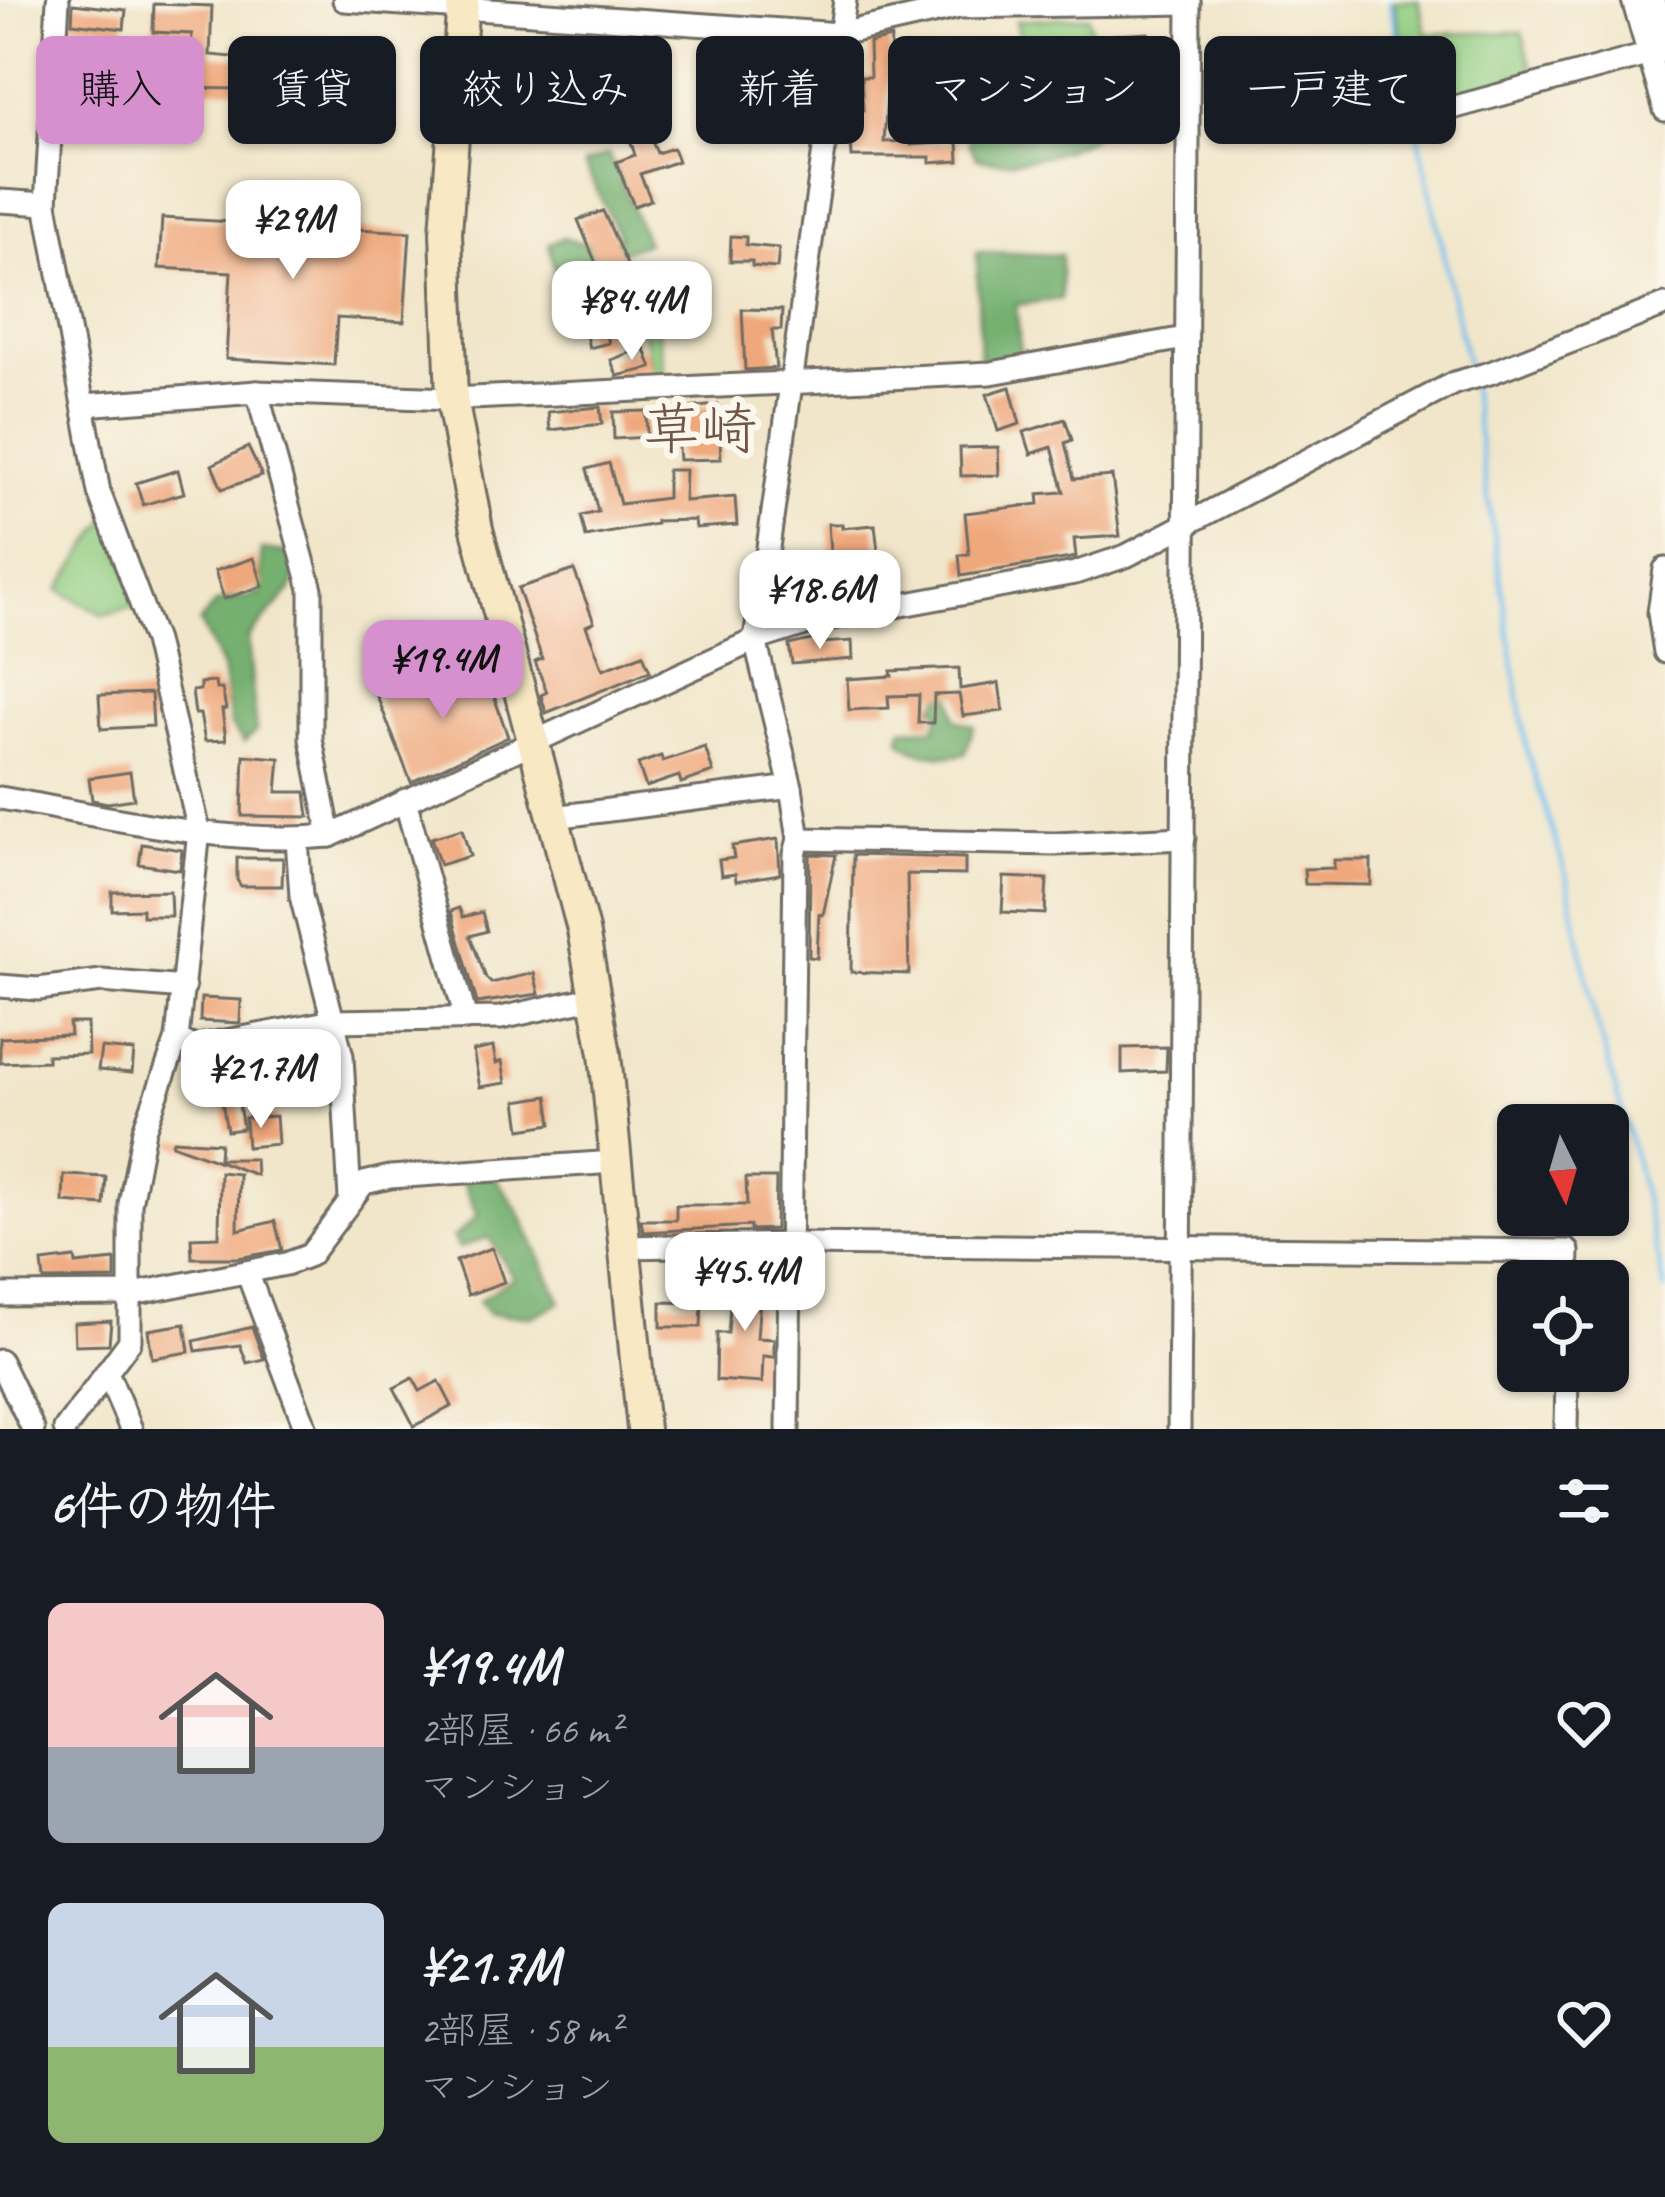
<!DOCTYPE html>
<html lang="ja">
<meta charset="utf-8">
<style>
body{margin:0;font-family:Caveat,"Klee One",sans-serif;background:#242831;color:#f1f3f6;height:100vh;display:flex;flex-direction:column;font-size:45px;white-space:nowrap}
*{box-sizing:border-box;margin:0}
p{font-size:39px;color:#9ea1a6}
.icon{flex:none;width:66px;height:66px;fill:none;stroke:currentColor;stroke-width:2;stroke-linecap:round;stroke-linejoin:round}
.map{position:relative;height:1429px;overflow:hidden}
.side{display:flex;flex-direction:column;background:#171b24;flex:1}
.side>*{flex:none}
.hud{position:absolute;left:36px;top:36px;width:1593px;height:108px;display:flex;gap:24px}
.needle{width:78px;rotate:175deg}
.controls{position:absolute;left:1497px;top:1104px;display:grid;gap:24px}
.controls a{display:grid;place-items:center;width:132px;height:132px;border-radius:18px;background:#171b24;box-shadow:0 3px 9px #0004;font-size:60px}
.price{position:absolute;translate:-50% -102px;padding:0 27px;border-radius:24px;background:#fff;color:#222;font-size:39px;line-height:78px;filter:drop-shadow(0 3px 6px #0008)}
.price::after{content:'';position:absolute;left:50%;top:72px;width:36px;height:27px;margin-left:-18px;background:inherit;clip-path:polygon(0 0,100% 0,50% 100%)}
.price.selected{background:#d690ce;color:#111}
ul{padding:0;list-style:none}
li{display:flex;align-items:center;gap:36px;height:300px;padding:0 48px}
li span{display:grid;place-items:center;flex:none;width:336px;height:240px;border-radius:18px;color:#555}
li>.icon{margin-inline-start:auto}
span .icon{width:144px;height:144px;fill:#fffc;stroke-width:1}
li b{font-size:51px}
h2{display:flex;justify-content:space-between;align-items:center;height:144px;padding:0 48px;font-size:51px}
.pill{padding:0 42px;border-radius:18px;background:#171b24;box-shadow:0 3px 9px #0004;font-size:42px;line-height:108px}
.pill.selected{background:#d690ce;color:#111}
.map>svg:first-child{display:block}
.green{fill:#92cd82;stroke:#5e7c56;stroke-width:3}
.forest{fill:#75b070;stroke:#506e4e;stroke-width:3}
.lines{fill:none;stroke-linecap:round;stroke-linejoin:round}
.stream{stroke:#74c0ee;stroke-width:4.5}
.building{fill:#efa77c}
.street-casing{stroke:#706c63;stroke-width:27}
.secondary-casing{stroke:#706c63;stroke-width:36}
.street{stroke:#fff;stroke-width:21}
.secondary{stroke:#f8e8c3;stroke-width:30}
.labels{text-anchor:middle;stroke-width:12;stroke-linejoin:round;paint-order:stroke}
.quarter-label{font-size:57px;fill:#705647;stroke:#fbf7ec}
</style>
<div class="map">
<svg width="1665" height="1429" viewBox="0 0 1665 1429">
<rect width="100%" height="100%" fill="#fbf7ec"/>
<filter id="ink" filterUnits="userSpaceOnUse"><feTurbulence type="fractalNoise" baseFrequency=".00833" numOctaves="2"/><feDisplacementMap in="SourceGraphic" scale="24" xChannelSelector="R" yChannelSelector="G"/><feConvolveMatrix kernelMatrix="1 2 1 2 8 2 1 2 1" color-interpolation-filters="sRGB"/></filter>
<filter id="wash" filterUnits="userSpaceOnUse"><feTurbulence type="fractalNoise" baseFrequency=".004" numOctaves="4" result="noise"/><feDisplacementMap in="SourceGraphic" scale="48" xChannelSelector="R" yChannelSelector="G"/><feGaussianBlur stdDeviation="2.7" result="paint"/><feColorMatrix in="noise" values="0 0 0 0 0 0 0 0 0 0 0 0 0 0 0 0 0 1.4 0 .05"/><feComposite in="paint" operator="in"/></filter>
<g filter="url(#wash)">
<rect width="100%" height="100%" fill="#f1e6ca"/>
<g class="green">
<path d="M1394,0H1418L1427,34L1522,32L1535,79L1426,115L1413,105Z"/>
<path d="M1088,16L1094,43L1068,42L1061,60H1025L1016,21Z"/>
<path d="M651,288L666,379L655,381L644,334L614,296Z"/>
<path d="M108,517L141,605L103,615L59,590Z"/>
</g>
<g class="forest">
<path d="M1078,80L1096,116L1092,138C1063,154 1010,168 977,158L969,144L971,108L990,109L991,123L998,119L1012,135L1027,139L1048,103L1045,92Z"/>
<path d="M609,154L647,243L555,272L549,244L563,238L599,247L620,237L584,164Z"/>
<path d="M977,252L1061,255V299L1016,305L1021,358L980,364Z"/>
<path d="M261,550L304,553L291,590L248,638L256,731L244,742L231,726L222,668L200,622L216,603L261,594Z"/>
<path d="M946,689L952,697L955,719L974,726L965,754C945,758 914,756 900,739L902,729L935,728L940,713L934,707Z"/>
<path d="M458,1172L496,1178L519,1212L561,1302L533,1316L488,1314L478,1301L513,1278L489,1237L459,1248L453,1238L478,1216Z"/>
</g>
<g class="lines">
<g class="stream">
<path d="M1390,0L1468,370"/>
<path d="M1471,387L1527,751L1567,878L1594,1013L1635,1158L1665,1289"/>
</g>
</g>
<g id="blocks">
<g class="building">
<path d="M73,4L126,10L124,29L72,23Z"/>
<path d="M154,4L212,6L210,55L244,58L241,89L178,88V84L69,76L70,53L190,64L192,34L153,32Z"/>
<path d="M1148,33L1149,54L1115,57L1113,35Z"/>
<path d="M891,38L884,142L911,141V145L958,142L959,161L930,163V157H852L851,137L859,136V110H863L861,77H870L869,43Z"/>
<path d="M595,43L651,47L647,81L633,80L642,118L657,153L673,148L678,161L640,174L651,200L634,206L616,162L635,155L611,79L591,78Z"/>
<path d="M492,50L548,55L540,113L485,109Z"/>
<path d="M964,57L967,89L1035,78L1039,107L1025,109L1029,133L1012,135L1008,112L968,119V127L948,128L942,59Z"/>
<path d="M603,211L632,276L622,279L624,286L608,292L578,220Z"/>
<path d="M162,218L410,232L404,322L337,318L334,365L226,359L231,272L159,268Z"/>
<path d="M731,236L746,237V245L779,248L777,268L752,266V261H730Z"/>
<path d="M594,286L609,343L589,348L576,291Z"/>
<path d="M742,309L782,310L781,330H772L776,368L745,370Z"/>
<path d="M644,347L652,368L617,376L611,360Z"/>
<path d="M1010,387L1020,424L998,431L987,394Z"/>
<path d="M718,405L721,459L679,460L675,409Z"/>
<path d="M600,407L602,424L550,430L548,412Z"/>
<path d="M646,411L647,437L614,439L613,412Z"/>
<path d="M1065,419L1072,440L1065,443L1074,479L1112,476L1120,536L1074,539L1076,557L1071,558L961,576L959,555L969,554L965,513L1039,504L1038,494L1064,492L1052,447L1031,454L1024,432Z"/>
<path d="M248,447L262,476L222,489L212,465Z"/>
<path d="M998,447L999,475L961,476L960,448Z"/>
<path d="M609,463L620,504L667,498V470H685L684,501L735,497L737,525L696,528L695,520L656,521V524L586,537L581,516L598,512L587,469Z"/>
<path d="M178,470L184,493L143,505L136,483Z"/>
<path d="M828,524H842V528L875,525L882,586L853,588L851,563L831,565Z"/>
<path d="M254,558L263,586L224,599L215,571Z"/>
<path d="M574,570L594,622L586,626L603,669L643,654L650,671L546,713L541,695L547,692L535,662L542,659L518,588Z"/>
<path d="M820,638L821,643L852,641L853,659L792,664L789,645Z"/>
<path d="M959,668L960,689L999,683L1003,711L963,716L959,694L934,695L933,723H918L919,695L888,696L889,708L849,710L847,679L892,676L891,671Z"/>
<path d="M485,670L508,737L411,782L377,696L421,682L423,689Z"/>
<path d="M215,682L216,689H222L226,709L222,710L226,740L205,741L200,714H195L192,691L200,690V683Z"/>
<path d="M151,693L153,726L101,729L99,695Z"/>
<path d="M705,747L713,772L681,783L679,776L646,787L638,764L661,756L663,761Z"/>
<path d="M244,755L280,758L277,792H306L309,817L242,816Z"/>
<path d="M130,772L134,799L108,803L92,800L89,778Z"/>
<path d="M462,829L470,856L440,865L431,838Z"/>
<path d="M778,839L780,874L736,881L735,874L721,876L719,860L734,858L732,846Z"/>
<path d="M142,844L182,850L180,870L139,864Z"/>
<path d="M810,854L836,855L823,915L819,914L817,958L809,957Z"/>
<path d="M853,855L965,858V875L907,874L909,974L851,972Z"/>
<path d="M237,858H283L282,886H241L237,880Z"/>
<path d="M1334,860H1371V885L1305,884L1304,869L1334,868Z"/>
<path d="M1004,877L1047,879L1045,914L1002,912Z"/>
<path d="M170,891L171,916H142V909L112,910V892Z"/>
<path d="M459,908L463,917L482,912L487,931L470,936L486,978L491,983L534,973L539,994L477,1003L451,911Z"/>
<path d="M201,998L241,1000L240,1023L200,1021Z"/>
<path d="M69,1023H87L88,1054L47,1055V1061L0,1063V1038L70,1035Z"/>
<path d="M493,1047L496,1063L502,1061L506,1083L480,1087L473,1051Z"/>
<path d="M1167,1047L1166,1071L1122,1073V1048Z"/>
<path d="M101,1048L134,1051L132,1073L98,1070Z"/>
<path d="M234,1075L243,1129L227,1131L218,1078Z"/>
<path d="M548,1096L552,1124L521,1129L517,1101Z"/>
<path d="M276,1116L278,1144L247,1147L245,1118Z"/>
<path d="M173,1140L220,1143L219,1159H255L256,1175L172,1144Z"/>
<path d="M220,1172L239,1174L238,1230L275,1221L282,1250L238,1258H192L191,1238L219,1237Z"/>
<path d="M64,1175L106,1177L104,1205L63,1202Z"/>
<path d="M746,1178H776L775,1229L750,1230V1226L643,1232L641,1220H676V1205H747Z"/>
<path d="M492,1248L504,1282L468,1295L456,1261Z"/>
<path d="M75,1258L76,1264L115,1260V1279L44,1280L42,1262Z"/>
<path d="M748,1266L775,1267V1285H761L757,1338L774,1339V1357L763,1356L762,1383L716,1380L717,1333H728L731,1296L747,1297Z"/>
<path d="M661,1302L702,1303L701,1327H661Z"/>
<path d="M111,1321L109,1344L75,1345L74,1323Z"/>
<path d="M185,1324L189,1352L152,1358L148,1330Z"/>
<path d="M252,1327L264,1359L247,1363L240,1345L196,1351L194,1341Z"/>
<path d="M413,1378L420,1391L439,1381L452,1406L414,1426L394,1388Z"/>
</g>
</g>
</g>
<g filter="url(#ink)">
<use href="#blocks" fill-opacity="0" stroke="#706c63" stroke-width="3"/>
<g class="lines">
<defs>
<g id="street">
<path d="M58,0L46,204L99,492L155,641L199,831L177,1039L144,1130L130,1204V1341L65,1429"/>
<path d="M344,0L840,34L959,7L1189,3"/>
<path d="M1633,0L1665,110"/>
<path d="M1654,0L1665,37"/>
<path d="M1426,115L1665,50"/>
<path d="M0,201L46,204"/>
<path d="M257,392L311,589V739L330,836"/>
<path d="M84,405L257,392L452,399L991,373L1185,338"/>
<path d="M1665,569L1659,613L1665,652"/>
<path d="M0,798C107,816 221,846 330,836L755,640L815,621L1075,573L1126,556L1454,383L1490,373L1665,305"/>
<path d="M405,800L466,1019"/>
<path d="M554,817L791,787"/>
<path d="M297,839L301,896L342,1056L350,1199"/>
<path d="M799,839L1055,844L1184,838"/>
<path d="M0,986L38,989L102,981L184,988"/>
<path d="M177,1039L194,1047L333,1021L501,1018L596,997"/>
<path d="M624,1247L792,1244L1568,1251L1567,1281"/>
<path d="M247,1272L306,1429"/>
<path d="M0,1295L133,1294L286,1264L310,1255L364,1183L390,1177L615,1162"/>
<path d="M0,1361L33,1429"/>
<path d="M107,1372L131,1429"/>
<path d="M788,1429L795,854L799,839L791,787L755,640L845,0"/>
<path d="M1179,1429L1189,0"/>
<path d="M1566,1429L1567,1371"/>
</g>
<path id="secondary" d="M463,0L446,232L452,399L477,529L583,930L605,1054L643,1429"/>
</defs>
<use href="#street" class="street-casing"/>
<use href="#secondary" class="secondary-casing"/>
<use href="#street" class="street"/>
<use href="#secondary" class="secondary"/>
</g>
</g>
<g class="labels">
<g class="quarter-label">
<text x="700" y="448">草崎</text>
</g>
</g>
</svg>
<div class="controls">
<a><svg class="needle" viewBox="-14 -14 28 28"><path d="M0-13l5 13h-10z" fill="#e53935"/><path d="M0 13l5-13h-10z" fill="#9ea1a6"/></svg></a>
<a><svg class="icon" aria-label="locate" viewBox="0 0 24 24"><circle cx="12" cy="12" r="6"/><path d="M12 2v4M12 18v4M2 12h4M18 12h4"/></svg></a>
</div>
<b class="price" style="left:293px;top:282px">¥29M</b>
<b class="price" style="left:632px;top:363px">¥84.4M</b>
<b class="price" style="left:820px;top:652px">¥18.6M</b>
<b class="price selected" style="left:443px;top:722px">¥19.4M</b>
<b class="price" style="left:261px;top:1131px">¥21.7M</b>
<b class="price" style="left:745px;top:1334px">¥45.4M</b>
<div class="hud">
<a class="pill selected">購入</a>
<a class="pill">賃貸</a>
<a class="pill">絞り込み</a>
<a class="pill">新着</a>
<a class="pill">マンション</a>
<a class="pill">一戸建て</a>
</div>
</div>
<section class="side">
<h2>6件の物件<svg class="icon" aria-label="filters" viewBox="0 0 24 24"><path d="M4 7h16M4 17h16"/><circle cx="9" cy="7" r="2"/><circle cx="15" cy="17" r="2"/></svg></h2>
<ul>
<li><span style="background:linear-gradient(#f6c9c9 60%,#9aa5b1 0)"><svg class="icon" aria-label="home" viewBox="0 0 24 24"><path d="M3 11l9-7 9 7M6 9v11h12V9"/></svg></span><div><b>¥19.4M</b><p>2部屋 · 66 m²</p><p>マンション</p></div><svg class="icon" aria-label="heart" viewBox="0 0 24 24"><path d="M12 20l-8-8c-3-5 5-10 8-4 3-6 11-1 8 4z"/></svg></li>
<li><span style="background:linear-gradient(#c9d6e8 60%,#8fb573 0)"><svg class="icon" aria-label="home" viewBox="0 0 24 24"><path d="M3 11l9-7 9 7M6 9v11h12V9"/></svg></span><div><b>¥21.7M</b><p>2部屋 · 58 m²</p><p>マンション</p></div><svg class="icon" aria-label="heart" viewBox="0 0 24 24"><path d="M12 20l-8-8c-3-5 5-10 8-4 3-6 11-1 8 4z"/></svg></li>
</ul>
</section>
